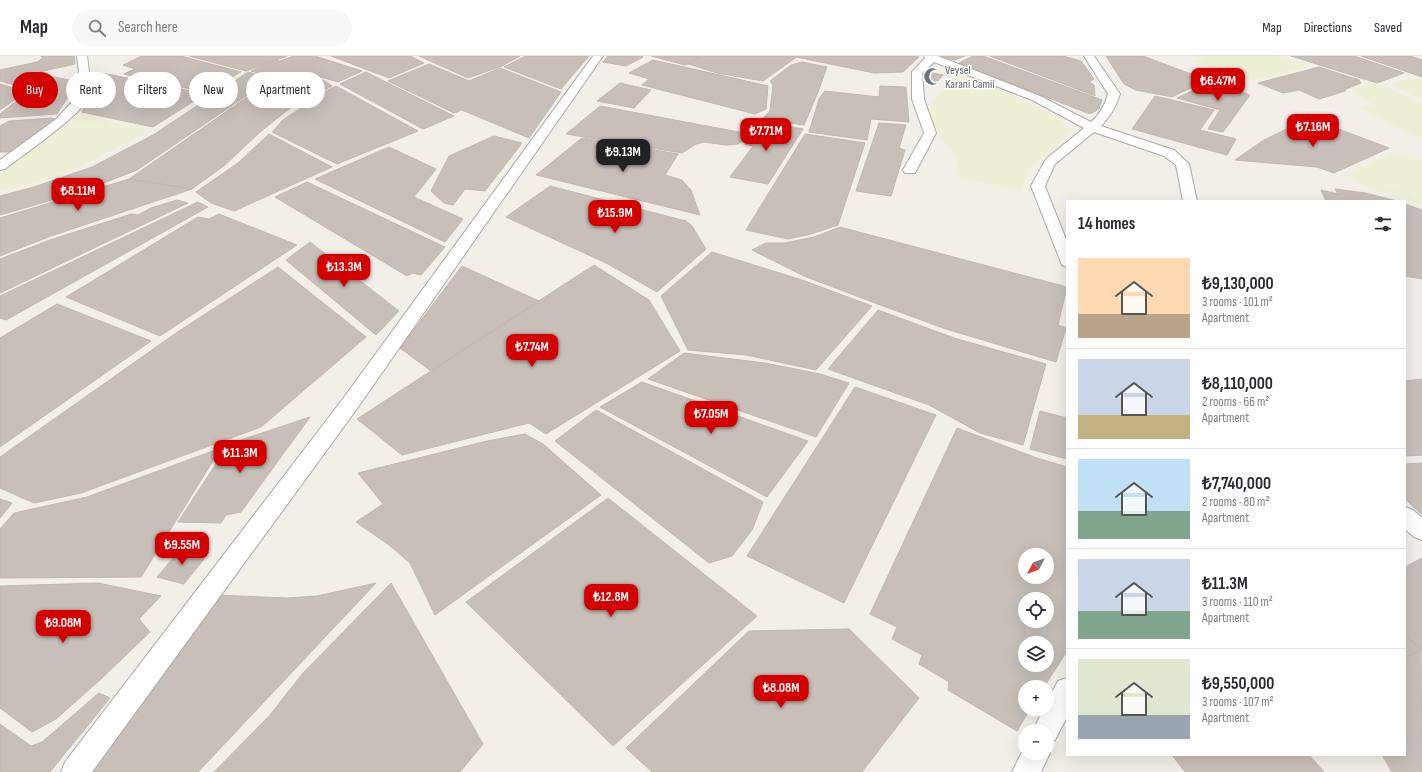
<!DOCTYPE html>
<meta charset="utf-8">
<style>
body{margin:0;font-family:"Sofia Sans Condensed",sans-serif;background:#f7f7f7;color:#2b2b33;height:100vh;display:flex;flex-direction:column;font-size:15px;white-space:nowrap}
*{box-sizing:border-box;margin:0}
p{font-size:13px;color:#7c7c81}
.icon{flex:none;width:22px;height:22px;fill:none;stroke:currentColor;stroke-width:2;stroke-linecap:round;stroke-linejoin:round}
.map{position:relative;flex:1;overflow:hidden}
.drawer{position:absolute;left:1066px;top:144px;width:340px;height:556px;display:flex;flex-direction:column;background:#fff;border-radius:0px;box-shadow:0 4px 16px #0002}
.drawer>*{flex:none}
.hud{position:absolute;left:12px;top:16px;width:380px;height:36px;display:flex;gap:8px}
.needle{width:26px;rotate:229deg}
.tools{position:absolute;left:1018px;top:492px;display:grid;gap:8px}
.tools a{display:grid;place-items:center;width:36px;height:36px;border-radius:50%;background:#fff;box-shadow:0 4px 16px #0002;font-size:20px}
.price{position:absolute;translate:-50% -34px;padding:0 9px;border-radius:8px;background:#d40000;color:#fff;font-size:13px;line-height:26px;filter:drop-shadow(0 1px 2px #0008)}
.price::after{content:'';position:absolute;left:50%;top:24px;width:12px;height:9px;margin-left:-6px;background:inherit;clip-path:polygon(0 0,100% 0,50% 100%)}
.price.active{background:#222;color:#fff}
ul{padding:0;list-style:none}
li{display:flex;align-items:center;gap:12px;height:100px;padding:0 12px}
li+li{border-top:1px solid #e1e1e2}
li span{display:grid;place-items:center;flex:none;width:112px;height:80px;border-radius:0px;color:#555}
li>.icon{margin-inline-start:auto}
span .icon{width:48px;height:48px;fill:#fffc;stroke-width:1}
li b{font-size:17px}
h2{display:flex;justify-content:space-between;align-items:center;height:48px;padding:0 12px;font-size:17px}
.pill{padding:0 14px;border-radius:18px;background:#fff;box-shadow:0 4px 16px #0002;font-size:14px;line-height:36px}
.pill.active{background:#d40000;color:#fff}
header{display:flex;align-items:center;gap:24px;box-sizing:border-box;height:56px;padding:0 20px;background:#fff;border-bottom:1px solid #e1e1e2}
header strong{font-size:19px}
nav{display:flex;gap:22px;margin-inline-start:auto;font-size:14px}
.search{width:280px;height:36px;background:#f7f7f7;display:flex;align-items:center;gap:10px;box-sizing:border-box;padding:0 14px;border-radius:22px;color:#7c7c81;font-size:15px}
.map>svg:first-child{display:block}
.farmland{fill:#eef0d5}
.building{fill:#c7bfb8;stroke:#c4b6ab;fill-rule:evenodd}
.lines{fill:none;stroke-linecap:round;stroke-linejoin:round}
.minor-casing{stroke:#a9a9a9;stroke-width:2}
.minor{fill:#fff;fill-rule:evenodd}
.labels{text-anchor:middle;stroke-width:3;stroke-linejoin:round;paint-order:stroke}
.far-worship-label{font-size:12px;fill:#5b616d;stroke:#fff;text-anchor:start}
</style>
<header>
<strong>Map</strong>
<div class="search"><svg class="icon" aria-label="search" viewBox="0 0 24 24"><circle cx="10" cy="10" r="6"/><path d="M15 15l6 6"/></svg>Search here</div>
<nav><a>Map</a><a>Directions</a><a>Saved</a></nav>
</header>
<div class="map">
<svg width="1422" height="716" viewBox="0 0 1422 716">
<rect width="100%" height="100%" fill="#f2efe9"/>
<g class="farmland">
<path d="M1204,0H1280L1312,10L1248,25L1193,5L1206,1Z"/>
<path d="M958,17L999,33L1056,61L1072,74L1052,95L1028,112L1021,134L956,121L958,102L951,92L931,71L927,60L931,49Z"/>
<path d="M1415,21L1422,24V43L1390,28Z"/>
<path d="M1371,27L1386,31L1422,48V84L1360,52L1374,49L1352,34Z"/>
<path d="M80,60L151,74L73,114L39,126L0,135V120L9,110Z"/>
<path d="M1396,96L1422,105V149L1364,129L1344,118Z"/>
</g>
<g class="building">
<path d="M41,0H74L75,8L39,16L25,32L0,25V14L37,6L43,2Z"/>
<path d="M142,0H181L241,16L204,36L124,18L135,13L123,9Z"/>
<path d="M189,0H287L246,15Z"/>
<path d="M294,0H315L362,15L338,26L321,21L307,31L251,15L276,4L280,5Z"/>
<path d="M331,0H410L424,7L389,22Z"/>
<path d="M419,0H520L502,10L468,22Z"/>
<path d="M526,0H589L561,33L504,11Z"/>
<path d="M608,0H641L643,1L626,10L603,6Z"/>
<path d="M651,0H701L689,8L685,9Z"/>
<path d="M701,0H798L763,25L717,17L689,8Z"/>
<path d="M798,0H913L919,1L903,16L874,17L796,1Z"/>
<path d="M941,0H965L954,4Z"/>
<path d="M973,0H983L1102,44L1099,53L1090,58L959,7Z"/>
<path d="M990,0H1063L1081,5L1094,23L1089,26L1094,29L1095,40Z"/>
<path d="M1106,0H1143L1207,24L1172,41L1136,34L1124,28Z"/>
<path d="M1291,0H1354L1404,17L1377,27Z"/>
<path d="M1361,0H1410L1422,4V21Z"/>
<path d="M653,4L768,30L766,53L755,58L642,29L649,23L629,17Z"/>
<path d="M802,6L827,11L818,36L804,69L762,63L770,55L773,29L770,25L791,9Z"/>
<path d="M429,8L469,25L500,12L561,36L529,82L462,54L454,57L388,25Z"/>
<path d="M1319,11L1359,24L1361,27L1346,33L1345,35L1319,43L1299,34L1283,37L1258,27Z"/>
<path d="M248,16L271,23L137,114L83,135L0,159V140L34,131L92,111L153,79Z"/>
<path d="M366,16L454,60L423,73L340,28Z"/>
<path d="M927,16L943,19L936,27L921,23Z"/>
<path d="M102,17L205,38L153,71L82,56L86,47L94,36L95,20Z"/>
<path d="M42,19L75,25V30L57,58L0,62V58L19,43Z"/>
<path d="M272,24L309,35L323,24L332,30L289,53L260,76L225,109L192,133L129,123Z"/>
<path d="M1213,25L1250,39L1223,76L1208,73L1220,54L1177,42Z"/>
<path d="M620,27L651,34L634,52L597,45Z"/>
<path d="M0,28L20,34V40L0,54Z"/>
<path d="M336,30L418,75L337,108L272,76L284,63L303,51L300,49Z"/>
<path d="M880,30L906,31L909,66L871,63L867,84L809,76L819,43L825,35L879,41Z"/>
<path d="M1155,40L1214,54L1200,74L1236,83L1227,99L1132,73Z"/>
<path d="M600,50L744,77L742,85L738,88L726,89L704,86L696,88L682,97L566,78Z"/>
<path d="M51,62L55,63L51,69L11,96H0V70L9,65Z"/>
<path d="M1309,62L1389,92L1334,117L1317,111L1235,104L1264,84Z"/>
<path d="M757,65L803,73L768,128L730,121L753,90L745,88Z"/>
<path d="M879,67L906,69L899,92L905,94L891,140L856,135Z"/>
<path d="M269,78L332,111L234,155L211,147L196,136L238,107Z"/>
<path d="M805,78L865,87L838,169L811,178L788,183L746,174Z"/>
<path d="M494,80L522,87L485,135L465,133L453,149L444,147L431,135L449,100Z"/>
<path d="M582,82L678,98L665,119L682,124L691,134L700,159L536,119Z"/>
<path d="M389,91L436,113L414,141L463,163L445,186L315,123Z"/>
<path d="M129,123L192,133L51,180L0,200V162Z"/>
<path d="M307,126L445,191L421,219L413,217L407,220L275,141Z"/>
<path d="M550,130L686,165L692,170L706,193L657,236L608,208L506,161Z"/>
<path d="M1335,133L1365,137L1397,145H1326L1321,134L1338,138Z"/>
<path d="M177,144L188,147L0,237V203L50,184L131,158L138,159L151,152Z"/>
<path d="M198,146L208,151L6,264L0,262V240Z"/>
<path d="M1405,148L1422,154V223L1405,220Z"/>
<path d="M219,158L297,189L160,280L66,241L198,161L209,163Z"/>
<path d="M840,171L1067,231L1058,269L1066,272L1056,306L946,273L875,247L804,220L752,194L766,187H785L814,181Z"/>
<path d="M310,186L399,255L376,279L286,204Z"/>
<path d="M712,196L802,224L872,250L816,314L746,299L688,294L661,240Z"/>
<path d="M594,209L649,244L680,295L546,378L529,367L402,399L357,363Z"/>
<path d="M462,210L539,245L431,315L400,292Z"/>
<path d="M278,211L366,281L261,371L81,437L34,447L0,432V401L179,275Z"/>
<path d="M57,248L151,285L0,391V282Z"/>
<path d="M878,254L954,282L1046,308L1023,389L980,377L929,349L828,313Z"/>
<path d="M684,297L765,307L820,318L849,327L816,381L648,323Z"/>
<path d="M1422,323V399L1405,400V325Z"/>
<path d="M642,326L808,385L767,441L600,351Z"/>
<path d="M855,331L936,359L844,547L747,500Z"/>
<path d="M596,354L763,446L752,474L732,500L709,507L555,385Z"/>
<path d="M1040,355L1067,362V403L1030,393Z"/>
<path d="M310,361L241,456L226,459L221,467L178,466L229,388Z"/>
<path d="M957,372L1037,402L1067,411V595L1044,631H1025V653H1030L1017,675L948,634L949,626L919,608L922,599L892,583L897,571L870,558ZM1025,499H1047V521H1025ZM1025,543H1047V565H1025ZM1025,587H1047V609H1025Z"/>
<path d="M525,378L543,388L601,439L435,559L410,507L389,489L356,466L383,448L358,417L487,385Z"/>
<path d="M221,392L141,521L0,522V473L14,457L87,441Z"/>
<path d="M1422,407V459L1405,443V408Z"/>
<path d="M608,442L757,560L613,690L466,546Z"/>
<path d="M0,443L12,447L0,462Z"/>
<path d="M181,493L207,499L184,528L157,521Z"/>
<path d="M1422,502V594L1405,579V511Z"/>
<path d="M98,527L161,540L139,563L150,576L101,623L56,663L32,676L0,652V530Z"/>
<path d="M376,527L198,716H89L216,539L287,542L317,540Z"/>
<path d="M391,527L483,688L460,716H214L270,659L303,617Z"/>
<path d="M849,573L919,642L862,716H652L626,692L749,575Z"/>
<path d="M1405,579L1421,593L1405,602Z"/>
<path d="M1421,593L1422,716H1392L1382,699H1405V602Z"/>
<path d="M99,637L110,642L50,716H0V668L31,690L42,686Z"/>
<path d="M1172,699H1309L1324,716H1185Z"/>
</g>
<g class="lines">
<defs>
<g id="minor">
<path d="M77,0H87C89,14 91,30 87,43C82,59 20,101 5,113L0,114V104L55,64L75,43L79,15Z"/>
<path d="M593,0H603L356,354L92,716H61L65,706L342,344Z"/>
<path d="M924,0H938L1040,40L1091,66C1100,58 1105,49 1108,38L1084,0H1094L1120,38C1116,51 1110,61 1101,70L1174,94L1189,108L1197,145H1183L1176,109L1164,100L1094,76L1055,108L1045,130L1067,186V211L1062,209L1031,130L1046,103L1084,72L1032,44L934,6L922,17L924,43L936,77L915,117H905L903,114L924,77L912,43V16L925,2Z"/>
<path d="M1405,451L1413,454L1422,462V484L1414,481L1405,473Z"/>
<path d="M1067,622V661L1055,684L1047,688V675H1033L1043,653H1047V646L1058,625Z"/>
<path d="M1025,690V697H1047V691L1050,697L1041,716H1012Z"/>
</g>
</defs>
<use href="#minor" class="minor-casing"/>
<use href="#minor" class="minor"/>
</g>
<defs>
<symbol id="mosque-bare" viewBox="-9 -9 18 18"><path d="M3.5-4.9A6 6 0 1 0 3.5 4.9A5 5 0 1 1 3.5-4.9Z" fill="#6b7280" stroke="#fff" stroke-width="2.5" paint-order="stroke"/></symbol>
</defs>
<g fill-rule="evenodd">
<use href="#mosque-bare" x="920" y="8" width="25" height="25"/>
</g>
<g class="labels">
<g class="far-worship-label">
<text x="945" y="18">Veysel<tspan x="945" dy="14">Karani Camii</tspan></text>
</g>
</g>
</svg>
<div class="tools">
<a><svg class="needle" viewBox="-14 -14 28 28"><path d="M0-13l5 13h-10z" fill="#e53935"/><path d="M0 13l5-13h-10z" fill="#7c7c81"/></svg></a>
<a><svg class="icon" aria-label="locate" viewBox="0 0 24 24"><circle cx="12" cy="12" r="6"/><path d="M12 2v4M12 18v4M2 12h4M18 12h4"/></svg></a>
<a><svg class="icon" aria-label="layers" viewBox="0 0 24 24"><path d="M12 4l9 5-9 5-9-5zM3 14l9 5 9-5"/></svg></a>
<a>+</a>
<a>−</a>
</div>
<b class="price" style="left:1218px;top:46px">₺6.47M</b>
<b class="price" style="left:1313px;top:92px">₺7.16M</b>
<b class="price" style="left:766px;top:96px">₺7.71M</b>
<b class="price active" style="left:623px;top:117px">₺9.13M</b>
<b class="price" style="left:78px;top:156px">₺8.11M</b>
<b class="price" style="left:615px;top:178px">₺15.9M</b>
<b class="price" style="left:344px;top:232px">₺13.3M</b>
<b class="price" style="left:532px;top:312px">₺7.74M</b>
<b class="price" style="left:711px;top:379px">₺7.05M</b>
<b class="price" style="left:240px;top:418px">₺11.3M</b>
<b class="price" style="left:182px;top:510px">₺9.55M</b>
<b class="price" style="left:611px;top:562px">₺12.8M</b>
<b class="price" style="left:63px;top:588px">₺9.08M</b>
<b class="price" style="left:781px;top:653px">₺8.08M</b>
<div class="hud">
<a class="pill active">Buy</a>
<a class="pill">Rent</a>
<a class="pill">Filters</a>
<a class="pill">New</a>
<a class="pill">Apartment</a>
</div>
<section class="drawer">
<h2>14 homes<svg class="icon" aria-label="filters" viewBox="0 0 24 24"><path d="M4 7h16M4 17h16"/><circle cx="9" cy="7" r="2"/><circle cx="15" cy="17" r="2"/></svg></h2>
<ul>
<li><span style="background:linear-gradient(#ffd9b3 70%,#b9a48a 0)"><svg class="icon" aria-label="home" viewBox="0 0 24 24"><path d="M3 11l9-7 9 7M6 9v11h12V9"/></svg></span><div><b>₺9,130,000</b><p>3 rooms · 101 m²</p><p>Apartment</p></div></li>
<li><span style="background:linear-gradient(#c9d6e8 70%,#c2b280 0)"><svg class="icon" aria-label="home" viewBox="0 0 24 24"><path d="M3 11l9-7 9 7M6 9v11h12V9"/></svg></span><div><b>₺8,110,000</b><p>2 rooms · 66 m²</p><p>Apartment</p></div></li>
<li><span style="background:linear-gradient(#bfe0f5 65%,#7fa58c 0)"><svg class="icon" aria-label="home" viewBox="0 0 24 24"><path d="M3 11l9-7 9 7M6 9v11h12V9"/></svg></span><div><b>₺7,740,000</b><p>2 rooms · 80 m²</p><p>Apartment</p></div></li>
<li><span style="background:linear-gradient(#c9d6e8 65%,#7fa58c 0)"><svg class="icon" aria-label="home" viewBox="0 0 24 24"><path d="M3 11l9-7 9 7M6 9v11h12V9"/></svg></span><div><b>₺11.3M</b><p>3 rooms · 110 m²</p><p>Apartment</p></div></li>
<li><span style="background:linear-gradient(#dfe7d0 70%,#9aa5b1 0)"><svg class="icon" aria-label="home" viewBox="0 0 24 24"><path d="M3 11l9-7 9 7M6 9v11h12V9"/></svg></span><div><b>₺9,550,000</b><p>3 rooms · 107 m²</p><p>Apartment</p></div></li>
</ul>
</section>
</div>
